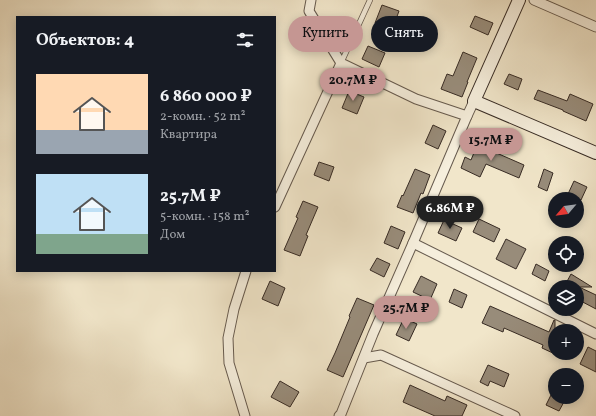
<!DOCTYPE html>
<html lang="ru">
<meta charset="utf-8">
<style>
body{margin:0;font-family:Vollkorn,serif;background:#20242c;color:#f1f3f6;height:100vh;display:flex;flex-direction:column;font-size:15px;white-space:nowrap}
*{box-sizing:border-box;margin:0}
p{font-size:13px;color:#9ea1a6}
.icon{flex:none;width:22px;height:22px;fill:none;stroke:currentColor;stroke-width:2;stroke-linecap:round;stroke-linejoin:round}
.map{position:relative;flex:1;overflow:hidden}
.sheet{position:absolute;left:16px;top:16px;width:260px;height:256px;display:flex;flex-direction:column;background:#171b24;border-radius:0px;box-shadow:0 2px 10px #0003}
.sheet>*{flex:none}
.hud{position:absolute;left:288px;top:16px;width:248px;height:36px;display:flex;gap:8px}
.needle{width:26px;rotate:241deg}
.tools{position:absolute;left:548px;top:192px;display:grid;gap:8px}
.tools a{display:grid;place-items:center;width:36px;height:36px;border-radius:50%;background:#171b24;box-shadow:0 2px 10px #0003;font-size:20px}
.price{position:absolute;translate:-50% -34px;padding:0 9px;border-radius:14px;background:#c59692;color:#111;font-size:13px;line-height:26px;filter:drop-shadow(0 1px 2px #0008)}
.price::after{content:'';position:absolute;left:50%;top:24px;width:12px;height:9px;margin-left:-6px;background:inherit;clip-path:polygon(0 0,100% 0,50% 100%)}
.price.selected{background:#222;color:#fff}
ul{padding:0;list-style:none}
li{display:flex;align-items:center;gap:12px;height:100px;padding:0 20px}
li span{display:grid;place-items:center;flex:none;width:112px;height:80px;border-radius:0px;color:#555}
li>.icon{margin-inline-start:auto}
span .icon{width:48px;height:48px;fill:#fffc;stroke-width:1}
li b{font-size:17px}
h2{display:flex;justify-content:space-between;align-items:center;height:48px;padding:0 20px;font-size:17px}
.tag{padding:0 14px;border-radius:18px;background:#171b24;box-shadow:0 2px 10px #0003;font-size:14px;line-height:36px}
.tag.selected{background:#c59692;color:#111}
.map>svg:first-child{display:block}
.building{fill:#988c7a;stroke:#372b24}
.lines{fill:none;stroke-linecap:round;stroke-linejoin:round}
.lane-casing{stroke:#665a4e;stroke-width:6}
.street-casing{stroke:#665a4e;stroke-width:11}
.secondary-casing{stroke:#372b24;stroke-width:14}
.lane{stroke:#f6efdd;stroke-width:4.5}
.street{stroke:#f6efdd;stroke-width:9}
.secondary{stroke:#f6efdd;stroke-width:12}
</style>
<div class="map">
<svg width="596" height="416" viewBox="0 0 596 416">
<rect width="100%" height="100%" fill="#f1e6ca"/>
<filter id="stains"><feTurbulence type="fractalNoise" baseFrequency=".005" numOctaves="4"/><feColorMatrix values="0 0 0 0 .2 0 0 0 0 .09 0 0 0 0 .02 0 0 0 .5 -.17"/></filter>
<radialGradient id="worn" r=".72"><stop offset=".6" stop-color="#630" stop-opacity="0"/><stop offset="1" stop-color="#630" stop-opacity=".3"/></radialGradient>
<g class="building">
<path d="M382,5L399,11L392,30L375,23Z"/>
<path d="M475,16L493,23L488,35L470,27Z"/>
<path d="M368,46L385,53L379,67L362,59Z"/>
<path d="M463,52L477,58L467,82H468L462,97L441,89L447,74L453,76Z"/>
<path d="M509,74L522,79L518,90L504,84Z"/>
<path d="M538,90L567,101L570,94L593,104L586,121L563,111V110L534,99Z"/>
<path d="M349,91L364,97L357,114L342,108Z"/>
<path d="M433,125L446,131L438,149L425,143Z"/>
<path d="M478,143L492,150V151L524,165L519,178L486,164L480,177L461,168L465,157L471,160Z"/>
<path d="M319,162L334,167L329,181L314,175Z"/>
<path d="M415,169L430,175L423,194L421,193L413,213L397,207L402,195L403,196Z"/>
<path d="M544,169L553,173L547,191L538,187Z"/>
<path d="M574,181L587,187L581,200L568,194Z"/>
<path d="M303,201L318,207L306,235L308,236L300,256L284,250L298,218L296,217Z"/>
<path d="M479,219L500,229L494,242L473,232Z"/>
<path d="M444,220L462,228L456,241L438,233Z"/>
<path d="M391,226L405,232L398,249L384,243Z"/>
<path d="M506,239L526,249L516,269L496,259Z"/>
<path d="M377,258L390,264L384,277L370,270Z"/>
<path d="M536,264L549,271L545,281L532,274Z"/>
<path d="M571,274L592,287H579L596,295V309L577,299V287H564Z"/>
<path d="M421,276L437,284L430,300L413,292Z"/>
<path d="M270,281L285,288L278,306L262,299Z"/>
<path d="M454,289L467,295L462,308L449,302Z"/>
<path d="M357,298L374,305L343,377L327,370L335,353L350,317L349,316Z"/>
<path d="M490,306L549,332L554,320H555V354L542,348L543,345L504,328L503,332L482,323Z"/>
<path d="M404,318L417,324L409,341L396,335Z"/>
<path d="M588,347L596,351V372L580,364Z"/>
<path d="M488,365L509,374L504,387L490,381L488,386L480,382Z"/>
<path d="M280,381L299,392L290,407L271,397Z"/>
<path d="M410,385L445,401L447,396L467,405L462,416H435L403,402Z"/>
<path d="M552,393L555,395V397H559L565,400L559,411L546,405Z"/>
</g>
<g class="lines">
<defs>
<path id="lane" d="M341,63L370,0"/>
<g id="street">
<path d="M311,0L309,11L341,63"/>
<path d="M534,0L596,27"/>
<path d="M341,63L416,99L467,116"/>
<path d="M275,207L341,63"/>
<path d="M413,243L596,334"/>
<path d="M364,358L381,355L515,416"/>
<path d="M245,416L229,363L228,338L234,309L246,271"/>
<path d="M339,416L341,414L373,334L413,243L467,116L474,101"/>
</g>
<path id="secondary" d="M519,0L474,101L596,153"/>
</defs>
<use href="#lane" class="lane-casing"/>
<use href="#street" class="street-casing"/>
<use href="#secondary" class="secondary-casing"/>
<use href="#lane" class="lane"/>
<use href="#street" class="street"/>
<use href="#secondary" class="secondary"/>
</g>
<rect width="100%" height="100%" filter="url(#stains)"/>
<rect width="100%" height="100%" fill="url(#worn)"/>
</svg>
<div class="tools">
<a><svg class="needle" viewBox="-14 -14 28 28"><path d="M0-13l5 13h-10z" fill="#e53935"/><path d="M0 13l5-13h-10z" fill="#9ea1a6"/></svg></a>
<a><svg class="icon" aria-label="locate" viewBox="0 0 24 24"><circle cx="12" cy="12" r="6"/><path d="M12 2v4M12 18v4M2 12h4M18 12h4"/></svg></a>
<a><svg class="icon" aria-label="layers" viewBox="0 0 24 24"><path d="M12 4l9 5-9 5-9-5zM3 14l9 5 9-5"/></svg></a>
<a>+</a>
<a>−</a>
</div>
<b class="price" style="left:353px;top:102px">20.7M ₽</b>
<b class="price" style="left:491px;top:162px">15.7M ₽</b>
<b class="price selected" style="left:450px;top:230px">6.86M ₽</b>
<b class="price" style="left:406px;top:330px">25.7M ₽</b>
<div class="hud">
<a class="tag selected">Купить</a>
<a class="tag">Снять</a>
</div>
<section class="sheet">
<h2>Объектов: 4<svg class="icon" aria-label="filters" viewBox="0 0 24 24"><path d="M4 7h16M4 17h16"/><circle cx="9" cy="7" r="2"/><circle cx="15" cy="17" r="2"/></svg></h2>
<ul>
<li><span style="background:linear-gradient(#ffd9b3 70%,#9aa5b1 0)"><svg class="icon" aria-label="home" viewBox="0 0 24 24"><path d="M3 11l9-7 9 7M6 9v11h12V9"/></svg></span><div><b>6 860 000 ₽</b><p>2-комн. · 52 m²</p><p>Квартира</p></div></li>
<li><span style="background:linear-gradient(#bfe0f5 75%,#7fa58c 0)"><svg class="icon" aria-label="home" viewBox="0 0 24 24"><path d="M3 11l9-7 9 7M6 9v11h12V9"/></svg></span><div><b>25.7M ₽</b><p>5-комн. · 158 m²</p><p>Дом</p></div></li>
</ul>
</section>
</div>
